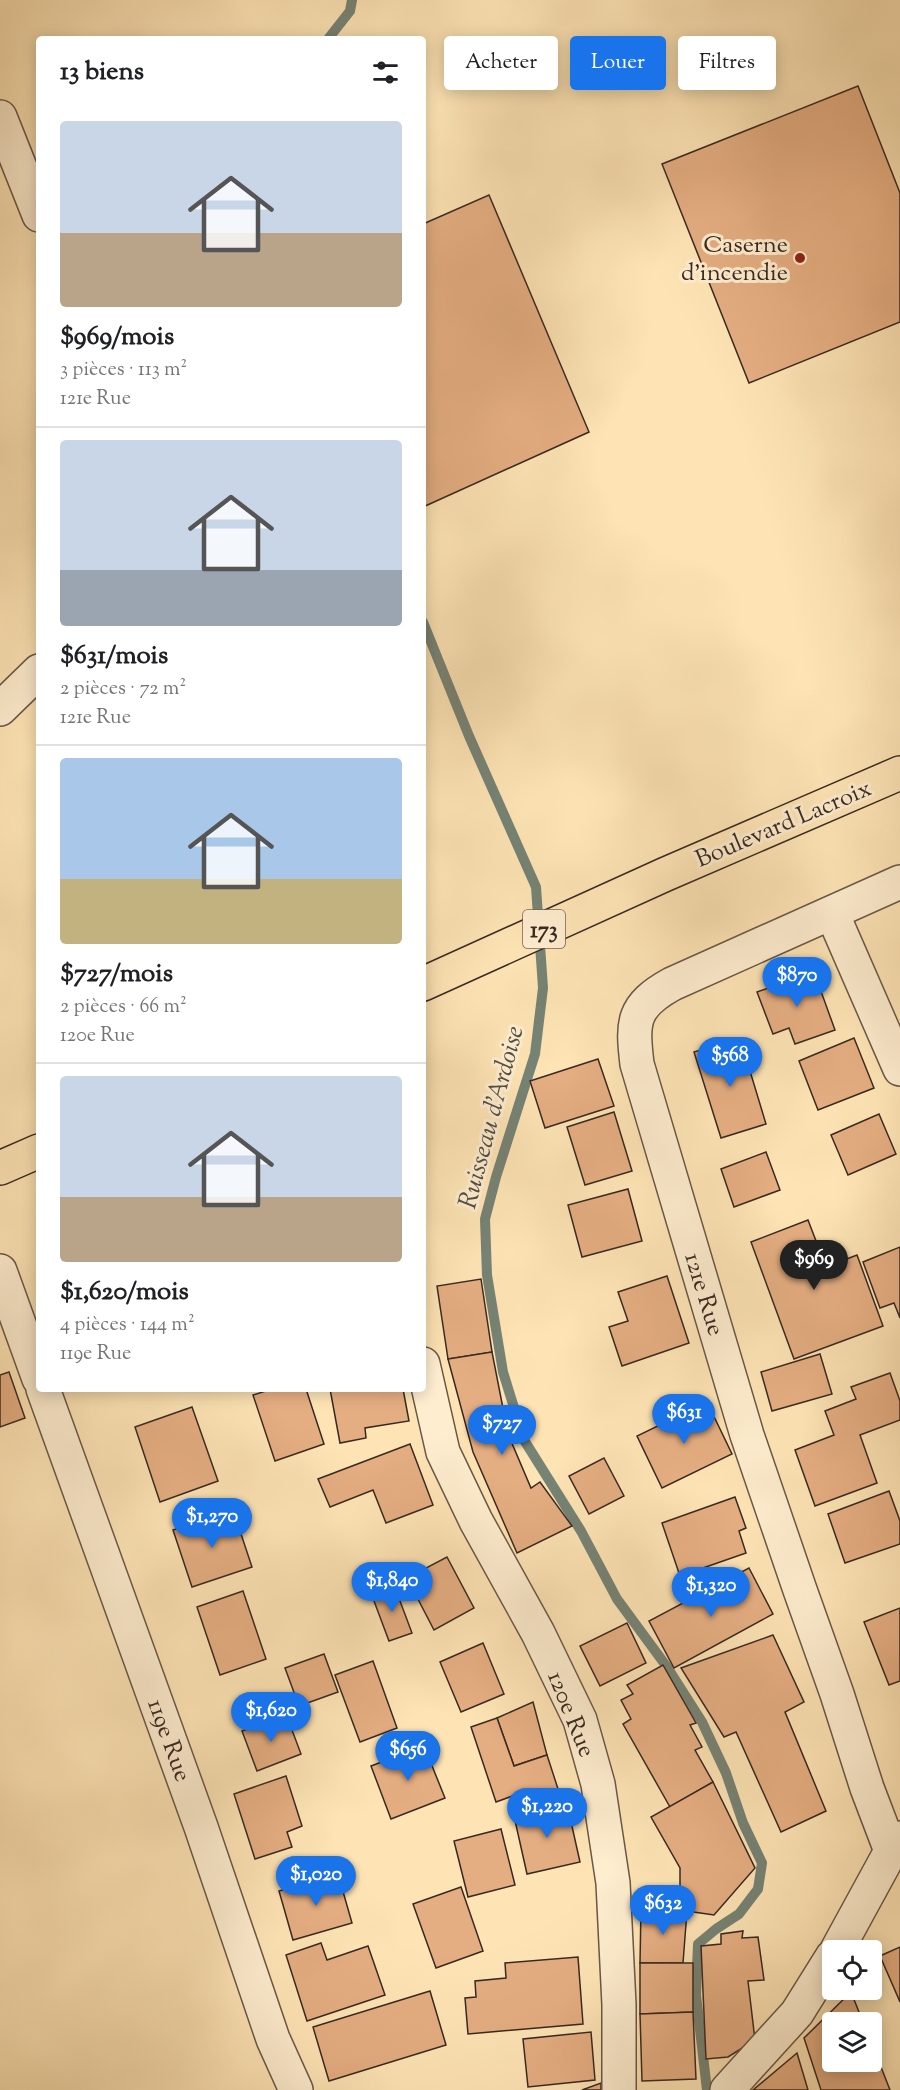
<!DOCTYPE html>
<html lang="fr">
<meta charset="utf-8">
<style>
body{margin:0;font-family:"Sorts Mill Goudy",serif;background:#f6f6f6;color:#202124;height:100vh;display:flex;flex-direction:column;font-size:22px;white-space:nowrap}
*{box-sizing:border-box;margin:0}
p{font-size:20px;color:#757577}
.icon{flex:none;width:33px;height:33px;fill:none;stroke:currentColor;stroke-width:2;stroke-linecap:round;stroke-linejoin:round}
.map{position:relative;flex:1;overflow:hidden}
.details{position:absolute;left:36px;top:36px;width:390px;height:1356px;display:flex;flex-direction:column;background:#fff;border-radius:6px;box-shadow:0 3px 15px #0003}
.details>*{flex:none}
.guide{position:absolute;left:444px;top:36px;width:366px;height:54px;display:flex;gap:12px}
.fabs{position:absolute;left:822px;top:1940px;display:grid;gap:12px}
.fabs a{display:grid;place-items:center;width:60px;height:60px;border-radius:6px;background:#fff;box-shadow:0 3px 15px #0003;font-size:30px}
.price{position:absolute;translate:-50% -51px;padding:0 14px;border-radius:21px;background:#1a73e8;color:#fff;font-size:20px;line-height:39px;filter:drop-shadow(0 2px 3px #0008)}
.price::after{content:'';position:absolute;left:50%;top:36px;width:18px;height:14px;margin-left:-9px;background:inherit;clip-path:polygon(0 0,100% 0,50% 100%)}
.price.on{background:#222;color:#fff}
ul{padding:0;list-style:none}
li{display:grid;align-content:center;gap:12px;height:318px;padding:0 24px}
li+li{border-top:2px solid #e0e0e0}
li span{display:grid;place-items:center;height:186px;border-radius:6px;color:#555}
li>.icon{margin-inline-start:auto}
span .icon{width:108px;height:108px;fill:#fffc;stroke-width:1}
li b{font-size:26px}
h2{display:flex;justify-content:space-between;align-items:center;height:72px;padding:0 24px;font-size:26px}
.pill{padding:0 21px;border-radius:6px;background:#fff;box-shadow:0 3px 15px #0003;font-size:21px;line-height:54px}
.pill.on{background:#1a73e8;color:#fff}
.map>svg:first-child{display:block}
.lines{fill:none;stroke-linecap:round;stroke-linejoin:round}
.stream{stroke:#768375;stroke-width:10}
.building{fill:#e5ae82;stroke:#372923;stroke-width:1.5}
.street-casing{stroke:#695848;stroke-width:36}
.primary-casing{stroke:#372923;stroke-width:36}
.street{stroke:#feedcf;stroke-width:33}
.primary{stroke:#fee4b5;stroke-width:33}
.poi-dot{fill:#8f2418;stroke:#feedcf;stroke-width:2}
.labels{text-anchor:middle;stroke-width:6;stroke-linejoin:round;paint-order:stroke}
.shield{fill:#feedcf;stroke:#736457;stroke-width:1.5}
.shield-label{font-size:22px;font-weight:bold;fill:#372923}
.poi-label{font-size:24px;fill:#372923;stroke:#feedcf;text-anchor:end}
.street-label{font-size:24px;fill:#372923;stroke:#feedcf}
.water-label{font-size:26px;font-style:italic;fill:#514e45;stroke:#feedcf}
</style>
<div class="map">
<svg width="900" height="2090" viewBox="0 0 900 2090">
<rect width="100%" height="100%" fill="#fee4b5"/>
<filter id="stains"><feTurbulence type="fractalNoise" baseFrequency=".00333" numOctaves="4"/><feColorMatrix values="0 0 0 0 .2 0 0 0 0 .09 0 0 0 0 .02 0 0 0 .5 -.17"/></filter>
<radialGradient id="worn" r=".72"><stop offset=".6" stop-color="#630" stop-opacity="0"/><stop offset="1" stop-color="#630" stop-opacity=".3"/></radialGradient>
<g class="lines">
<g class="stream">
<path d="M328,39L350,11L352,0"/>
<path d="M423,622L469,736L536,887L543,988L535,1054L496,1177L485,1219L487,1275L503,1372L524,1440L581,1531L617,1599L667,1667L702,1722L726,1773L743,1823L762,1863L758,1889L739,1914L716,1929L698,1944L696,1995L707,2090"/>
</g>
</g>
<g class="building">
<path d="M858,86L900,193V322L749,383L662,164Z"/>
<path d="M489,195L589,432L423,507V224Z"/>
<path d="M814,972L835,1030L795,1044L789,1028L773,1034L757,992Z"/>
<path d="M740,1038L766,1124L721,1138L694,1052Z"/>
<path d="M854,1038L874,1088L818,1110L799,1061Z"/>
<path d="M598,1059L614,1106L545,1128L530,1081Z"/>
<path d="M614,1112L632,1171L585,1185L567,1127Z"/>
<path d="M879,1114L896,1154L848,1175L831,1135Z"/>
<path d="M766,1152L780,1190L734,1207L721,1169Z"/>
<path d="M628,1189L642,1241L582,1257L568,1205Z"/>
<path d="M808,1220L826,1267L857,1255L883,1326L794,1359L751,1242Z"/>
<path d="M900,1247V1318L894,1303L880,1308L863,1262Z"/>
<path d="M667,1276L689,1343L622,1366L609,1327L628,1321L618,1292Z"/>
<path d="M481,1279L492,1352L448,1359L437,1286Z"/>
<path d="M492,1352L508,1434L531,1488L540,1482L572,1526L517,1553L473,1452L448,1359Z"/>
<path d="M820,1354L832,1394L772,1411L761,1372Z"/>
<path d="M9,1372L25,1418L0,1427V1375Z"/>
<path d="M890,1373L900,1401V1420L860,1435L877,1483L815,1506L795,1450L834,1435L825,1411L856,1399L851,1387Z"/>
<path d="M272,1389H306L324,1444L275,1461L253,1395Z"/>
<path d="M330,1389H403L409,1421L365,1428L366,1438L340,1443Z"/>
<path d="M707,1402L732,1454L662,1488L637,1436Z"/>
<path d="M192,1407L218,1481L160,1502L135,1427Z"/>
<path d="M410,1444L433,1505L386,1523L373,1490L330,1507L318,1479Z"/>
<path d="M604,1458L624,1496L589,1514L569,1476Z"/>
<path d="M889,1491L900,1521V1544L845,1563L828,1514Z"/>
<path d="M735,1497L746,1528L739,1531L746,1553L680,1576L662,1523Z"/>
<path d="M233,1510L252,1567L192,1587L173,1530Z"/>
<path d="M447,1557L474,1608L434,1630L407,1578Z"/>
<path d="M749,1568L773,1614L674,1668L649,1621Z"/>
<path d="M394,1585L412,1633L389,1641L371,1593Z"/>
<path d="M243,1591L266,1659L220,1675L197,1607Z"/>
<path d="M900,1608V1681L889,1685L864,1622Z"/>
<path d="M627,1623L646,1663L600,1686L580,1646Z"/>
<path d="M773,1635L804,1702L785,1712L826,1811L781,1832L736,1732L724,1737L681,1668Z"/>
<path d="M483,1643L504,1694L461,1712L440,1662Z"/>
<path d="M324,1654L338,1692L299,1706L285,1668Z"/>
<path d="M373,1661L397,1728L360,1742L335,1675Z"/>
<path d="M663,1665L696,1723L690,1725L702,1747L695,1750L713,1782L670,1807L623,1724L631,1719L621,1700L633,1694L627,1685Z"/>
<path d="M533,1702L547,1755L514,1766L497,1718Z"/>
<path d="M286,1714L301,1754L257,1771L242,1731Z"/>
<path d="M497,1718L514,1766L547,1755L559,1792L519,1806L515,1795L496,1802L471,1727Z"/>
<path d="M424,1746L445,1798L391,1819L371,1766Z"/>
<path d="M286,1776L302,1826L287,1832L292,1847L255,1859L234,1794Z"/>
<path d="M713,1782L755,1868L714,1915L680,1910V1868L651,1817Z"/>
<path d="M567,1804L580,1862L527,1874L514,1816Z"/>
<path d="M501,1829L515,1885L468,1897L454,1841Z"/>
<path d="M338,1874L352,1923L293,1940L279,1891Z"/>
<path d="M461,1887L483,1951L436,1968L413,1904Z"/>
<path d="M641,1908L687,1911L683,1963H640Z"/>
<path d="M743,1931L742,1938L758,1937L764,1980L748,1981L755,2040L728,2057L706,2059L701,1946L721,1944V1934Z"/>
<path d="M321,1943L327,1960L368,1946L385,1995L307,2021L286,1955Z"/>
<path d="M900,1947V2002L880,1956Z"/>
<path d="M578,1957L583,2024L468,2034L465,1998L476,1997L475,1981L506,1978L505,1963Z"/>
<path d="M640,1963H693V2012L640,2014Z"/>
<path d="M430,1991L446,2045L329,2081L313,2027Z"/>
<path d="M851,1992L863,2022H832V2061H872V2044L890,2090H821L804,2038Z"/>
<path d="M693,2012L696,2079L642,2081L640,2014Z"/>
<path d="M591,2032L595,2080L528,2087L523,2039Z"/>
<path d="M797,2053L808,2090H753Z"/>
<path d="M601,2083V2090H582Z"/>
</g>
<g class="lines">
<defs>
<g id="street">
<path d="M0,117L39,215"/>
<path d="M0,709L39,671"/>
<path d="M832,913L900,1069"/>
<path d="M0,1271L39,1379"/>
<path d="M423,1364L443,1452L476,1521L538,1633L580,1720L598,1784L613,1883L619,2005V2090"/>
<path d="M43,1389L201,1827L273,2039L296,2090"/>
<path d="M891,1851L867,1788L837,1694L800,1590L747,1435L637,1064C632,1022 632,1006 672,984L900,882"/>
<path d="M837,1950L891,1851L900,1838"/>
<path d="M727,2090L797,2013L832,1957"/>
</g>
<g id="primary">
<path d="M423,984L666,874L900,773"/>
<path d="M0,1168L39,1151"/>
</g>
</defs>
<use href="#street" class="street-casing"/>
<use href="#primary" class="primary-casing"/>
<use href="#street" class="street"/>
<use href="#primary" class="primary"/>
</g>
<circle class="poi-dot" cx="800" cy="258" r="6"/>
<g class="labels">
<rect class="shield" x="523" y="910" width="42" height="38" rx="4.5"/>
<g class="shield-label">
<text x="544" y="937">173</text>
</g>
<g class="poi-label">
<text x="788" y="252">Caserne<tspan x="788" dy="28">d'incendie</tspan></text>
</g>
<g class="street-label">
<text transform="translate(783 823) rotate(-23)" y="8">Boulevard Lacroix</text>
<text transform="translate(705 1294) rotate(73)" y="8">121e Rue</text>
<text transform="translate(572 1714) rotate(68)" y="8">120e Rue</text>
<text transform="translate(170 1740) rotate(70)" y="8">119e Rue</text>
</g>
<g class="water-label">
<text transform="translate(490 1117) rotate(-75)" y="9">Ruisseau d'Ardoise</text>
</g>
</g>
<rect width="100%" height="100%" filter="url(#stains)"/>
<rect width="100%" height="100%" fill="url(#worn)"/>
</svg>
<div class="fabs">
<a><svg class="icon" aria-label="locate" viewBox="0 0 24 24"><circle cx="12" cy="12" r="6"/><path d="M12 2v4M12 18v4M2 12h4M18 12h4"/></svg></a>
<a><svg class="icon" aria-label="layers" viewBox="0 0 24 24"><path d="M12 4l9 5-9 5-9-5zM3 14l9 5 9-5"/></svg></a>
</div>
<b class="price" style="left:797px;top:1008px">$870</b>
<b class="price" style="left:730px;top:1088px">$568</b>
<b class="price on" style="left:814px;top:1291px">$969</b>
<b class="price" style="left:684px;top:1445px">$631</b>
<b class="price" style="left:502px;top:1456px">$727</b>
<b class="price" style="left:212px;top:1549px">$1,270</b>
<b class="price" style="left:392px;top:1613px">$1,840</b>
<b class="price" style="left:711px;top:1618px">$1,320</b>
<b class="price" style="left:271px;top:1743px">$1,620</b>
<b class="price" style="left:408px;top:1782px">$656</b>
<b class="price" style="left:547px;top:1839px">$1,220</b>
<b class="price" style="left:316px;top:1907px">$1,020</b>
<b class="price" style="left:663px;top:1936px">$632</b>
<div class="guide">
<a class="pill">Acheter</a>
<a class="pill on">Louer</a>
<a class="pill">Filtres</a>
</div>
<section class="details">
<h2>13 biens<svg class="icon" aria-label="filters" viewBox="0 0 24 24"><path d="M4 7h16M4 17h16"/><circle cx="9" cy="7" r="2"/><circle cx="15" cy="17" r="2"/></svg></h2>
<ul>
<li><span style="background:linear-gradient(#c9d6e8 60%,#b9a48a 0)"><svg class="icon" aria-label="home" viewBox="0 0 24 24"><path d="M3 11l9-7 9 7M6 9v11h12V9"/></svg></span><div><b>$969/mois</b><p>3 pièces · 113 m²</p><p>121e Rue</p></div></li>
<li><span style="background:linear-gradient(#c9d6e8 70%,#9aa5b1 0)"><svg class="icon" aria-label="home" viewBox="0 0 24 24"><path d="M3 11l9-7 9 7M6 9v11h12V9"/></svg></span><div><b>$631/mois</b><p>2 pièces · 72 m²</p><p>121e Rue</p></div></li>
<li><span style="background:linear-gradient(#a9c7e8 65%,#c2b280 0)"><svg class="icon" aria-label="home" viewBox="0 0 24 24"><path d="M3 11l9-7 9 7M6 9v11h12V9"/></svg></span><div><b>$727/mois</b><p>2 pièces · 66 m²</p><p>120e Rue</p></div></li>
<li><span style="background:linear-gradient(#c9d6e8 65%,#b9a48a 0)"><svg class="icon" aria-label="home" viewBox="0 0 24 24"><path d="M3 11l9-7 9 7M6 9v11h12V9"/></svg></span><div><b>$1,620/mois</b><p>4 pièces · 144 m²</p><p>119e Rue</p></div></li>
</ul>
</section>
</div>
